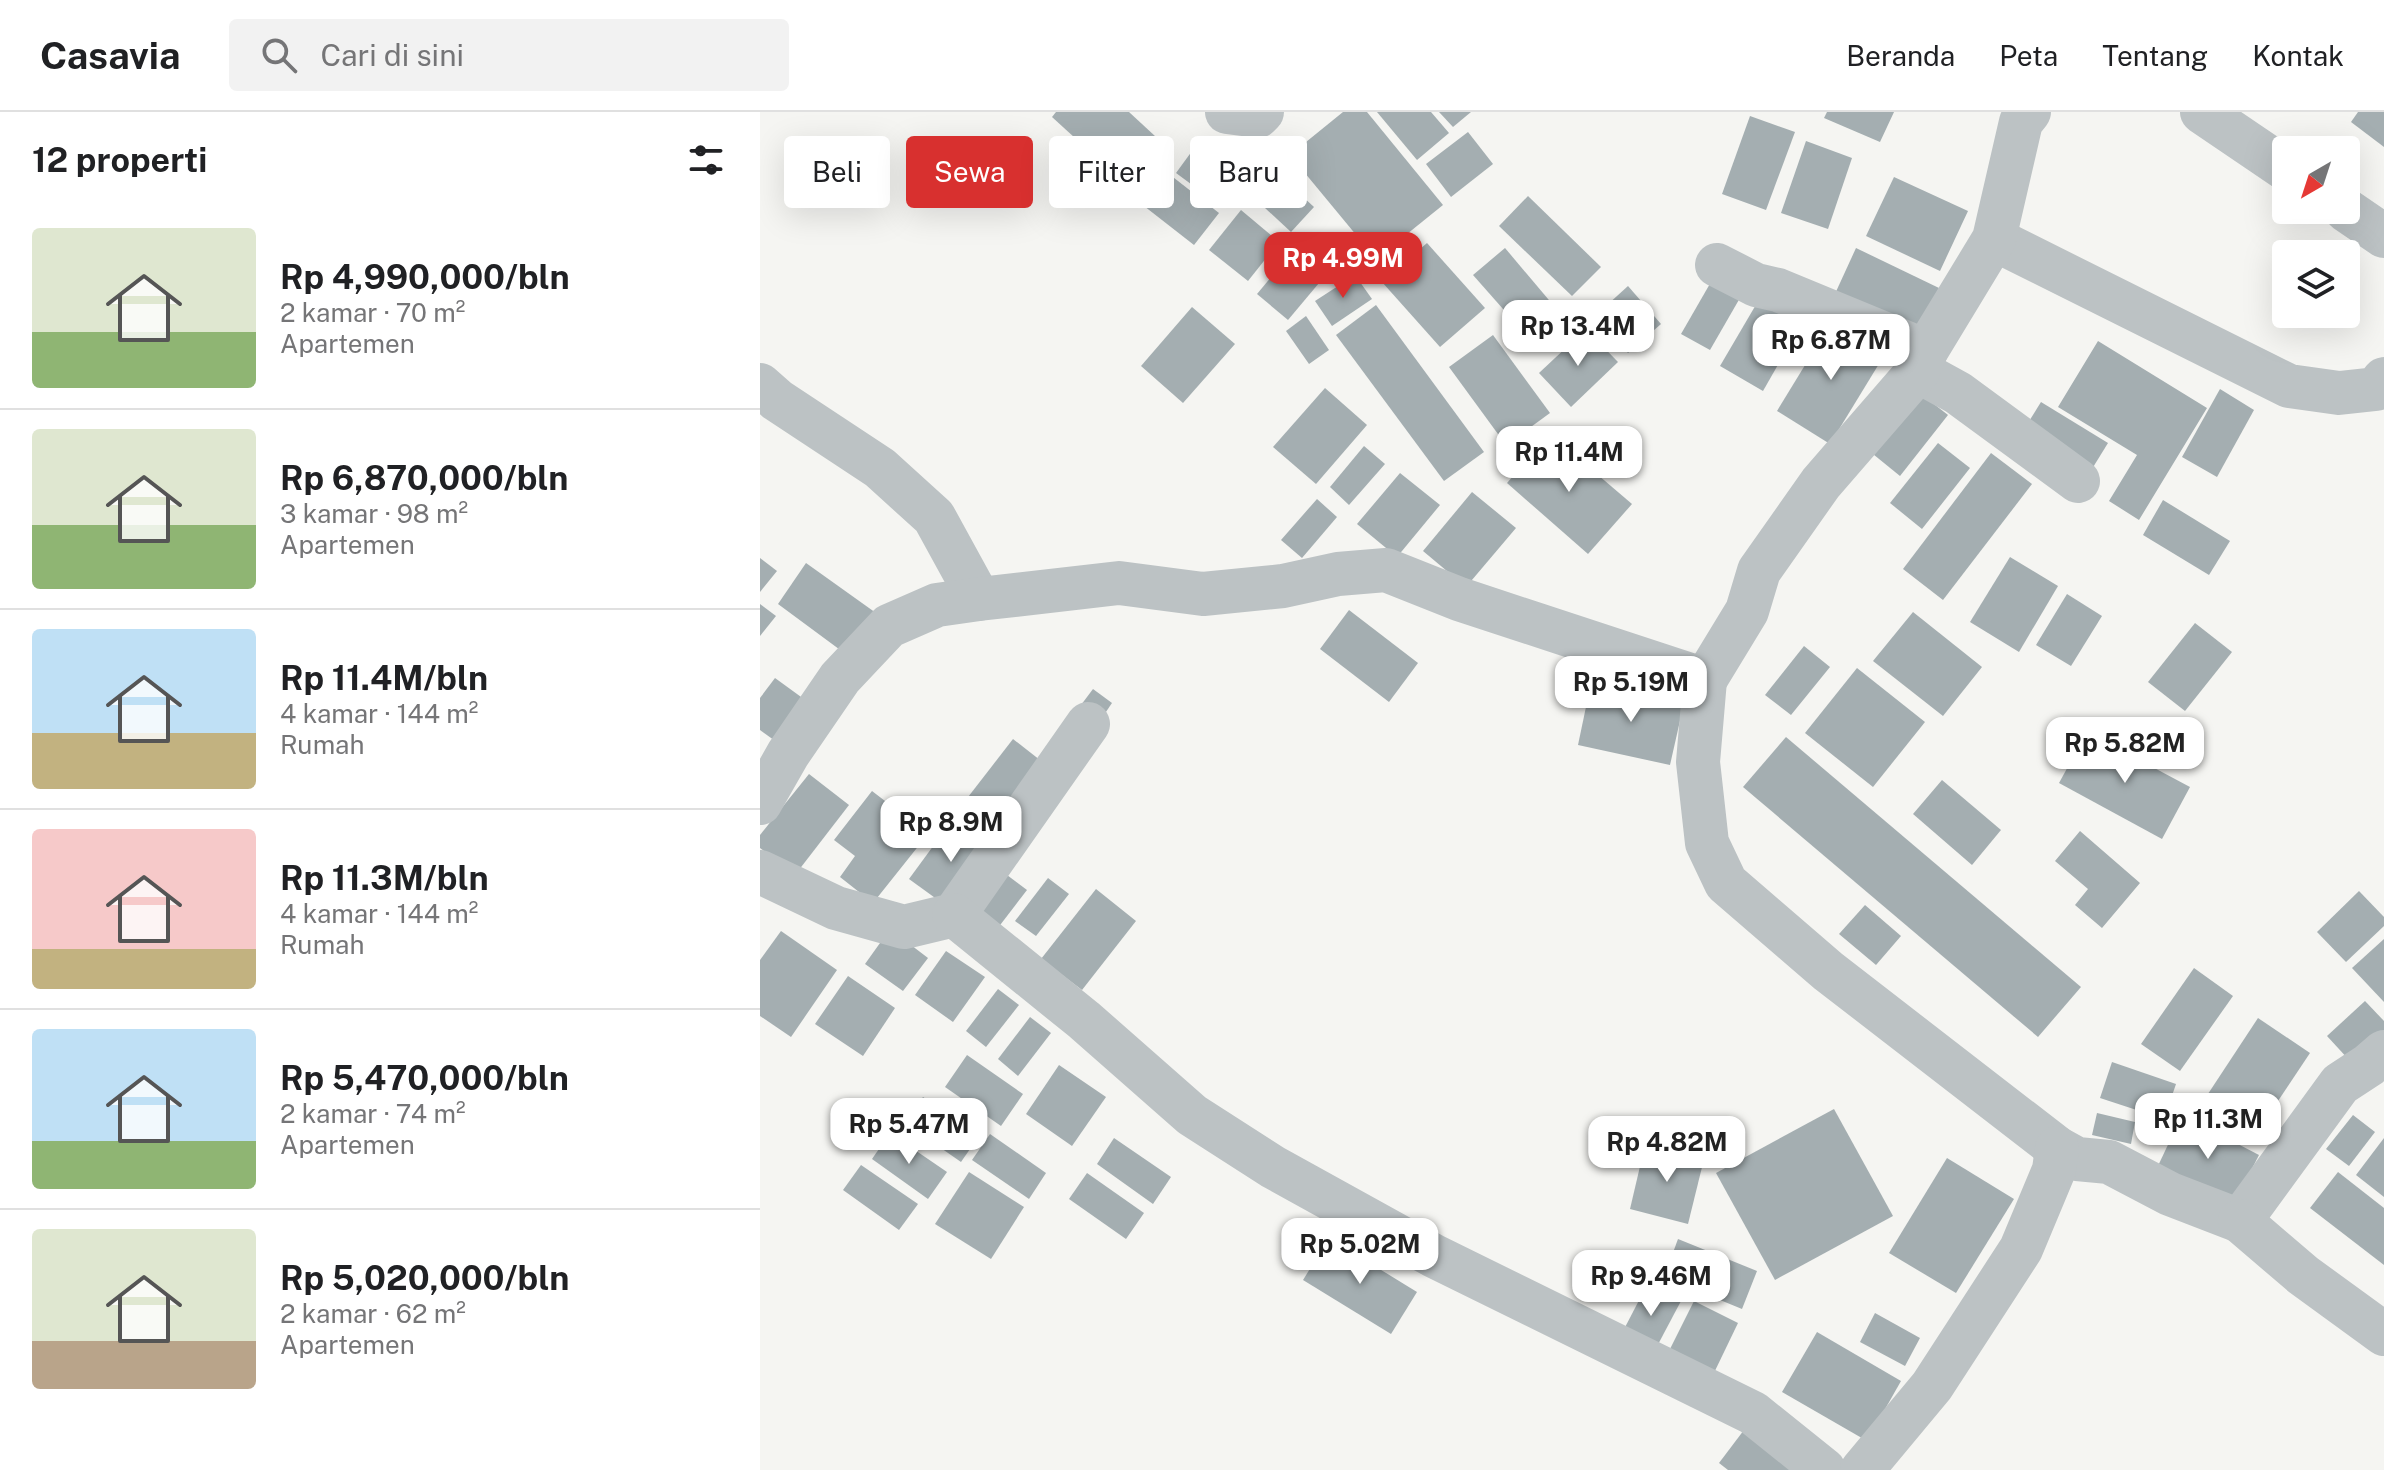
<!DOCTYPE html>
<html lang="id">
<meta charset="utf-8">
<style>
body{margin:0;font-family:"Public Sans",sans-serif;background:#f2f2f2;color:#202124;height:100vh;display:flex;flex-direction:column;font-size:30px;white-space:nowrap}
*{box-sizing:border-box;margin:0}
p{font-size:26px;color:#757577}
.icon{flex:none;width:44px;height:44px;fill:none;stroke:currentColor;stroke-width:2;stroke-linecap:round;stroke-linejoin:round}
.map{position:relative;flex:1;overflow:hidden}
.drawer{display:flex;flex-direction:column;background:#fff;width:760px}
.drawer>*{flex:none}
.banner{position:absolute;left:24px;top:24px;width:760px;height:72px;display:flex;gap:16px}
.needle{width:52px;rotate:219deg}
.tools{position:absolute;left:1512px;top:24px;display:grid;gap:16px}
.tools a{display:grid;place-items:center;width:88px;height:88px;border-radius:8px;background:#fff;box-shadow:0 8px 32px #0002;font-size:40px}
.price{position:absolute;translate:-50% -68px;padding:0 18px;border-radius:16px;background:#fff;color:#222;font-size:26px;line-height:52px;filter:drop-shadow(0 2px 4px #0008)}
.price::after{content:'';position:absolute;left:50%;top:48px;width:24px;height:18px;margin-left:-12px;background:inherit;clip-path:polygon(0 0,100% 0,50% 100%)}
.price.current{background:#d8302f;color:#fff}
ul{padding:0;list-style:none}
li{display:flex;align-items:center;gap:24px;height:200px;padding:0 32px}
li+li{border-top:2px solid #e0e0e0}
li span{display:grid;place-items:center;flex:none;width:224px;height:160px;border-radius:8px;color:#555}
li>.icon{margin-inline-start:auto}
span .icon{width:96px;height:96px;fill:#fffc;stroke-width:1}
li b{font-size:34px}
h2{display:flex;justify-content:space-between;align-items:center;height:96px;padding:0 32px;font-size:34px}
.pill{padding:0 28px;border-radius:8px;background:#fff;box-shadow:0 8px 32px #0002;font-size:28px;line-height:72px}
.pill.current{background:#d8302f;color:#fff}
header{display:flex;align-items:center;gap:48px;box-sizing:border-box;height:112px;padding:0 40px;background:#fff;border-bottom:2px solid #e0e0e0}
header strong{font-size:38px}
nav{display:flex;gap:44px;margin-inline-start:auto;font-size:28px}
.search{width:560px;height:72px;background:#f2f2f2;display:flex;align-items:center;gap:20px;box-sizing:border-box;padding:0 28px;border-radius:8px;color:#757577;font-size:30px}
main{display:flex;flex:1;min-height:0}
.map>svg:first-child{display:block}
.building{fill:#a4aeb1}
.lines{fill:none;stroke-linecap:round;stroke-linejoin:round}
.minor{stroke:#bcc2c4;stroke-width:44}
</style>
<header>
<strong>Casavia</strong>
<div class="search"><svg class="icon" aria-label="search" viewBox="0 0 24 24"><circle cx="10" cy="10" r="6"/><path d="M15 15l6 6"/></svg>Cari di sini</div>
<nav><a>Beranda</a><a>Peta</a><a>Tentang</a><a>Kontak</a></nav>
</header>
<main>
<section class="drawer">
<h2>12 properti<svg class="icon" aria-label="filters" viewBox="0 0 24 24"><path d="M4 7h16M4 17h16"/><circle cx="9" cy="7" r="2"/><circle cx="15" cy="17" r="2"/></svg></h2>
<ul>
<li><span style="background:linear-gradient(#dfe7d0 65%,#8fb573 0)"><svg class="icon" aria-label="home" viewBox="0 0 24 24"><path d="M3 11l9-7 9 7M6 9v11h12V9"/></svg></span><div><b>Rp 4,990,000/bln</b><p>2 kamar · 70 m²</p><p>Apartemen</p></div></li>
<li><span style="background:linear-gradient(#dfe7d0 60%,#8fb573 0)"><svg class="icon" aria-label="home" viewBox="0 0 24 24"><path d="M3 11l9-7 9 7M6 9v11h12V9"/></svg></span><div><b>Rp 6,870,000/bln</b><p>3 kamar · 98 m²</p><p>Apartemen</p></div></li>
<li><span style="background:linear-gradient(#bfe0f5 65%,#c2b280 0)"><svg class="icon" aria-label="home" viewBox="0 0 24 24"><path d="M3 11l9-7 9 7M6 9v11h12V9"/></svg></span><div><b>Rp 11.4M/bln</b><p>4 kamar · 144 m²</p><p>Rumah</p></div></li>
<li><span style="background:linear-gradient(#f6c9c9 75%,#c2b280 0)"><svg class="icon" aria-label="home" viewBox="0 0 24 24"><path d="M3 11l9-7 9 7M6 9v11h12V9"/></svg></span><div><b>Rp 11.3M/bln</b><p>4 kamar · 144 m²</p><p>Rumah</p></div></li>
<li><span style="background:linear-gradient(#bfe0f5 70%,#8fb573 0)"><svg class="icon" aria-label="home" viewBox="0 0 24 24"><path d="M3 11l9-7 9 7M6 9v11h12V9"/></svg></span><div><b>Rp 5,470,000/bln</b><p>2 kamar · 74 m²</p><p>Apartemen</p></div></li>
<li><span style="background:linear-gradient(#dfe7d0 70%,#b9a48a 0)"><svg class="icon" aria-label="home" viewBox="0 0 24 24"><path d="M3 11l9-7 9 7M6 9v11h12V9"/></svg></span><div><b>Rp 5,020,000/bln</b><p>2 kamar · 62 m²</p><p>Apartemen</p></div></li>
</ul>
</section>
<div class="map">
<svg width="1624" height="1358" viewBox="0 0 1624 1358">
<rect width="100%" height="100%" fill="#f5f5f2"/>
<g class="building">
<path d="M296,0H369L409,37L372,78L292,5Z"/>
<path d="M583,0H607L683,93L616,147L530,43Z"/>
<path d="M617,0H671L689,21L657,48Z"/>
<path d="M679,0H711L693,15Z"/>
<path d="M1067,0H1134L1120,30L1064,6Z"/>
<path d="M1598,0H1624V35L1591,10Z"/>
<path d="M990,4L1035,20L1006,98L962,82Z"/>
<path d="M708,20L733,52L691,85L666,52Z"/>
<path d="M443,24L490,59L462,95L416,61Z"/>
<path d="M1046,29L1092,46L1068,117L1021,101Z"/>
<path d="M515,59L554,95L531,120L492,84Z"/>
<path d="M409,62L459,101L434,133L384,94Z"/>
<path d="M1134,65L1208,99L1180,159L1106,124Z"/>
<path d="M768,84L841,155L812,184L739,114Z"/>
<path d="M481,98L519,130L488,169L449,138Z"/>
<path d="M549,120L580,146L528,208L497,182Z"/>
<path d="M667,131L725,196L680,235L622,170Z"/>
<path d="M745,136L810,213L780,239L713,163Z"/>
<path d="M1096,136L1179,176L1156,223L1074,184Z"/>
<path d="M595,163L612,187L572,214L555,189Z"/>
<path d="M955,163L984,179L950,238L921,222Z"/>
<path d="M868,174L901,212L868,241L835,204Z"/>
<path d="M1004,179L1046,204L1003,279L960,254Z"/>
<path d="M616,193L724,340L684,369L576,223Z"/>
<path d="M432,195L475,232L423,291L381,254Z"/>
<path d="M546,204L569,238L549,252L526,219Z"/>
<path d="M1072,209L1125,242L1070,332L1017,299Z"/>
<path d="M826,217L858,250L811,295L779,261Z"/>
<path d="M733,223L790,301L746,333L689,255Z"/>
<path d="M1338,229L1447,296L1379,408L1349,389L1377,343L1298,295Z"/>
<path d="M565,276L607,313L556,372L513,335Z"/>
<path d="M1460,277L1494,298L1457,365L1422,345Z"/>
<path d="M1156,278L1188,303L1140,364L1108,338Z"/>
<path d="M1281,290L1348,331L1327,365L1260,324Z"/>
<path d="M790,322L872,392L828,442L747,371Z"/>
<path d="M1178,331L1210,356L1162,417L1130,391Z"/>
<path d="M604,334L625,352L589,393L570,375Z"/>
<path d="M1231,341L1272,372L1183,488L1143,457Z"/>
<path d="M640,361L680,393L637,445L597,412Z"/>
<path d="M712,380L756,416L706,475L663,439Z"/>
<path d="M557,387L577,405L542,446L521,428Z"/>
<path d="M1403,388L1470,429L1449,463L1383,423Z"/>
<path d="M1250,445L1298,474L1259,540L1210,510Z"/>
<path d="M0,446L17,459L0,480Z"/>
<path d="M46,451L116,501L87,543L18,492Z"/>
<path d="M1307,482L1342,504L1311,554L1276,533Z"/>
<path d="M0,492L16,504L0,524Z"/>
<path d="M589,498L658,551L629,590L560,537Z"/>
<path d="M1153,500L1222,555L1183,604L1113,549Z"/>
<path d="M1435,511L1472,540L1425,599L1388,570Z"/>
<path d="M1044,534L1070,555L1031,603L1005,583Z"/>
<path d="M1097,556L1165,610L1113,675L1045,621Z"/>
<path d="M15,566L48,590L18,631L0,618V586Z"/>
<path d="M831,571L924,591L910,653L818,633Z"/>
<path d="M333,577L352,591L335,616L315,601Z"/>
<path d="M1327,620L1430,675L1402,727L1299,671Z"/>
<path d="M1026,625L1321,875L1278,925L983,675Z"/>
<path d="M253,627L294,659L239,730L198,698Z"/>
<path d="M49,662L89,693L35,763L0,736V723Z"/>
<path d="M1182,668L1241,718L1212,753L1153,702Z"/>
<path d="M112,679L168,722L113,791L80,765L95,744L74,728Z"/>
<path d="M193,707L233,736L189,796L149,767Z"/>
<path d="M1320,719L1380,771L1342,816L1315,793L1328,777L1295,749Z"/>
<path d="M247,763L267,778L234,821L214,805Z"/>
<path d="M288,766L309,782L276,824L255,809Z"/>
<path d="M336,777L376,809L322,878L281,847Z"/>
<path d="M1599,779L1624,805V814L1586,850L1557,820Z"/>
<path d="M1105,793L1141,824L1116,853L1079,822Z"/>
<path d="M130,817L168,846L143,879L105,852Z"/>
<path d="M21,819L77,858L31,925L0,904V848Z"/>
<path d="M1624,827V890L1592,856Z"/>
<path d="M186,839L225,865L193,910L155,883Z"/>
<path d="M1434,856L1473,884L1420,959L1381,932Z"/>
<path d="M88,864L135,896L103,944L55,912Z"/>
<path d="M238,877L259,893L226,935L206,919Z"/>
<path d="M1605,889L1624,909V919L1590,949L1567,924Z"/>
<path d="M270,905L291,921L258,964L238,947Z"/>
<path d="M1498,906L1550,941L1494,1025L1442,991Z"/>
<path d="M207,943L263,982L241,1014L185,975Z"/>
<path d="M1352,950L1416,972L1404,1007L1340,986Z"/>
<path d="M299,953L346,985L312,1034L266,1002Z"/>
<path d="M163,985L219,1024L201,1050L145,1011Z"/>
<path d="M1074,997L1133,1104L1015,1168L956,1061Z"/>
<path d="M1337,1001L1375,1010L1371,1032L1332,1023Z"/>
<path d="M1422,1003L1499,1043L1473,1094L1397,1056Z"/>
<path d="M1593,1003L1615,1020L1589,1054L1566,1037Z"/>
<path d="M130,1021L187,1060L168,1087L112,1047Z"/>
<path d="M230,1022L286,1061L269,1087L212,1048Z"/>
<path d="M354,1026L411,1065L393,1092L337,1052Z"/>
<path d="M1624,1026V1085L1596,1063Z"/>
<path d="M885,1033L944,1047L928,1112L870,1097Z"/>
<path d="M1187,1046L1254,1087L1196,1181L1129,1141Z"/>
<path d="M101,1053L158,1092L139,1118L83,1078Z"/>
<path d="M209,1060L264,1095L231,1147L175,1112Z"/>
<path d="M1578,1060L1624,1096V1153L1550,1096Z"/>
<path d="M327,1061L384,1101L366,1127L309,1087Z"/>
<path d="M569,1126L657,1180L631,1222L543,1168Z"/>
<path d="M918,1127L997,1159L982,1197L904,1165Z"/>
<path d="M888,1171L921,1189L894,1240L861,1223Z"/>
<path d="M934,1189L978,1211L952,1265L907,1243Z"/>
<path d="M1115,1201L1160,1226L1145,1254L1100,1230Z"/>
<path d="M1057,1220L1141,1269L1107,1329L1022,1280Z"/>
<path d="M987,1314L1037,1358H968L959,1351Z"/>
</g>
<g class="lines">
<g class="minor">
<path d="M467,0L498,4L502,0"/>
<path d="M1442,0L1526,57"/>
<path d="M1586,98L1624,124"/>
<path d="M1234,127L1529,274L1579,281L1616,277L1624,267"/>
<path d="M957,153L996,173L1018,178L1166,239"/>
<path d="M1158,259L1198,281L1318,369"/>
<path d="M0,273L17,288L120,356L174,405L219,487"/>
<path d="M945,568L938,650L947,731L966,771L1068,859L1297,1036L1317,1047L1349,1050L1410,1082L1480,1109L1580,972L1609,953L1624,940"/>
<path d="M0,691L28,642L80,566L129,514L177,493L219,487L359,471L443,482L523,474L578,462L626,458L699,487L945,568L987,499L999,459L1061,371L1158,259L1166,239L1234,127L1261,10L1269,0"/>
<path d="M0,760L76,796L144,815L194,803L328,612"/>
<path d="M194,803L324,908L432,1003L513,1055L674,1144L993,1301L1064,1358"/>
<path d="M1480,1109L1543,1163L1624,1222"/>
<path d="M1102,1358L1172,1274L1261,1137L1294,1058L1297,1036"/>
</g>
</g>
</svg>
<div class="tools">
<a><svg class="needle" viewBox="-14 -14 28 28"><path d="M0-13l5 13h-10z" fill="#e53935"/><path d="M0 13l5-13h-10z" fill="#757577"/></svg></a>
<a><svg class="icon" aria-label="layers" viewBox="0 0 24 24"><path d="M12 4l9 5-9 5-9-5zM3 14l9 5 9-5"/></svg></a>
</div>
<b class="price current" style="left:583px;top:188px">Rp 4.99M</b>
<b class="price" style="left:818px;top:256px">Rp 13.4M</b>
<b class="price" style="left:1071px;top:270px">Rp 6.87M</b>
<b class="price" style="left:809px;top:382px">Rp 11.4M</b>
<b class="price" style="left:871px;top:612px">Rp 5.19M</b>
<b class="price" style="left:1365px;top:673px">Rp 5.82M</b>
<b class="price" style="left:191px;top:752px">Rp 8.9M</b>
<b class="price" style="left:1448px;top:1049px">Rp 11.3M</b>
<b class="price" style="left:149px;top:1054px">Rp 5.47M</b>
<b class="price" style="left:907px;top:1072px">Rp 4.82M</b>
<b class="price" style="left:600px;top:1174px">Rp 5.02M</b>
<b class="price" style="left:891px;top:1206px">Rp 9.46M</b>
<div class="banner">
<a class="pill">Beli</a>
<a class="pill current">Sewa</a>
<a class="pill">Filter</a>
<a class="pill">Baru</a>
</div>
</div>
</main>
